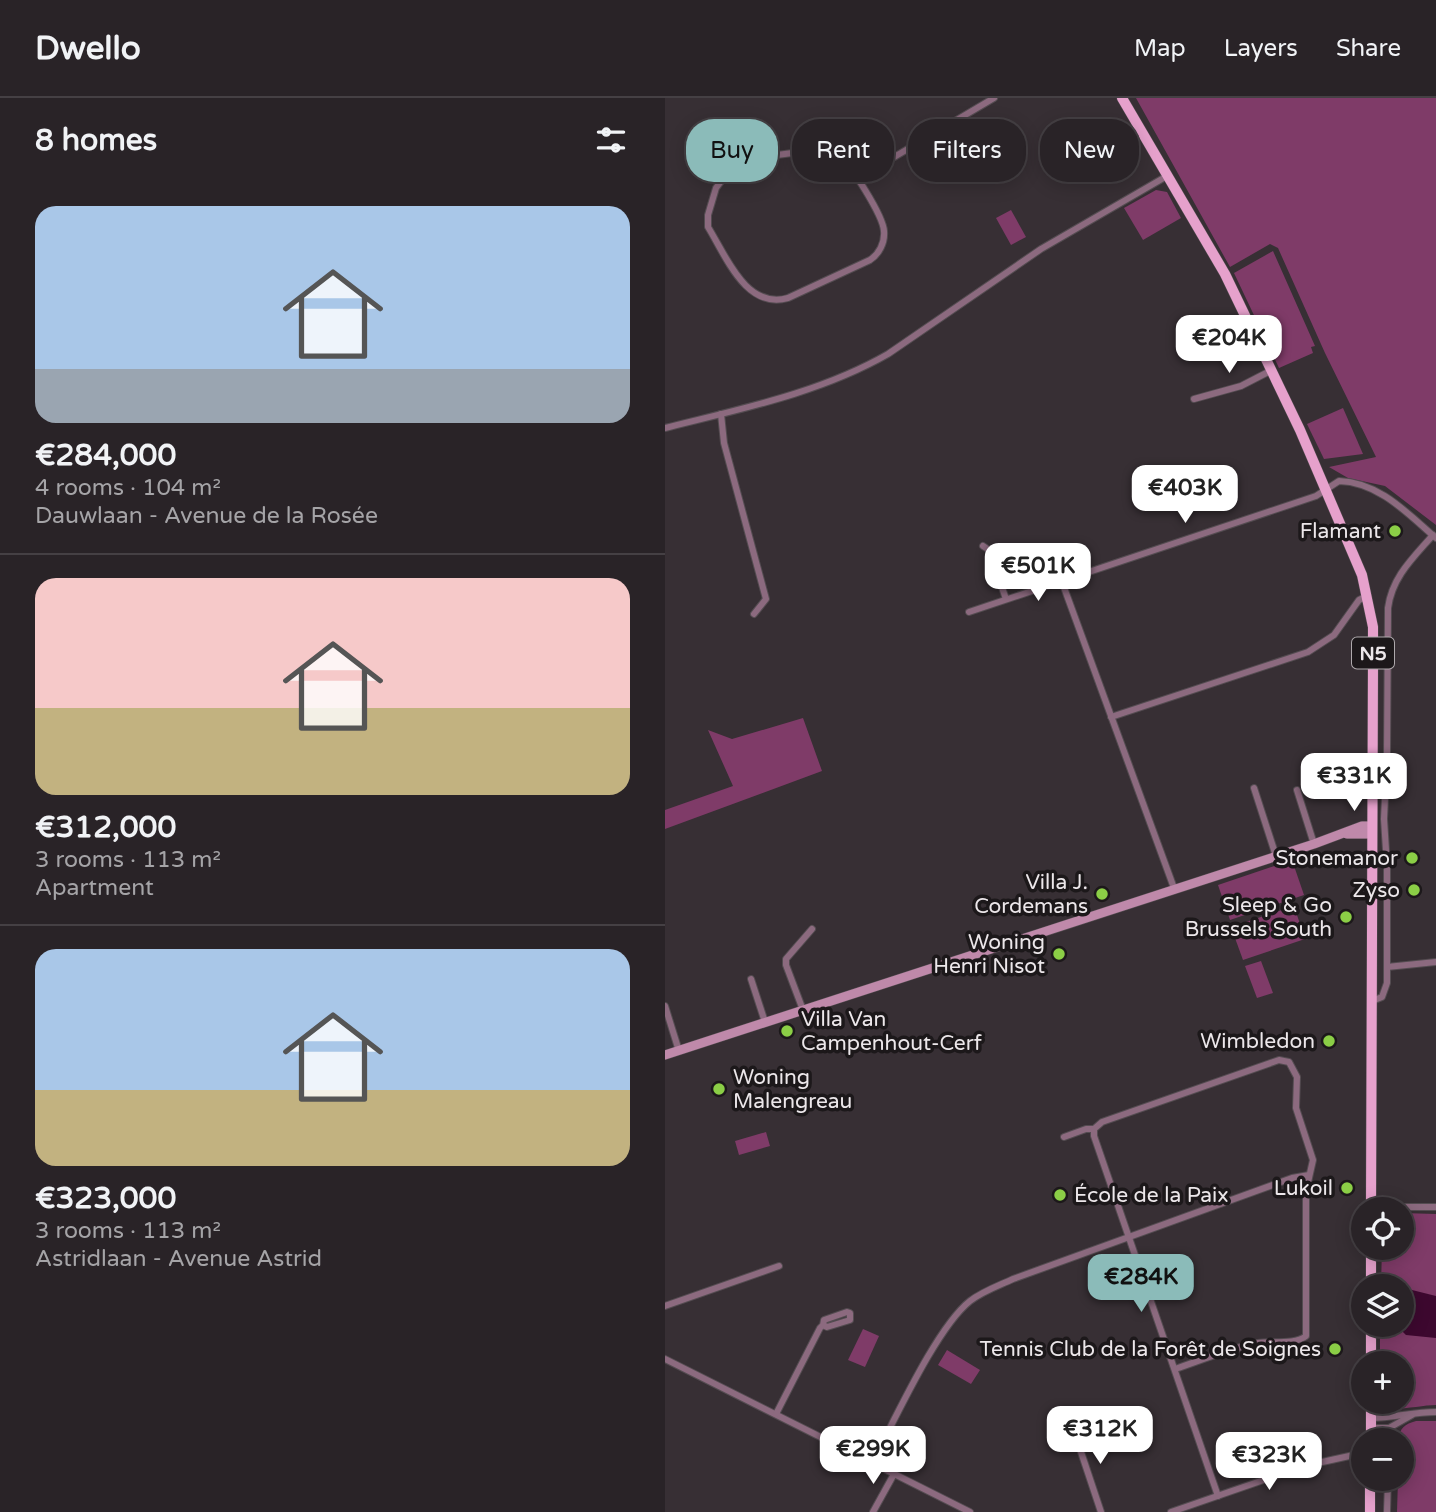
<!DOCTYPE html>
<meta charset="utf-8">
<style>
body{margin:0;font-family:"Varela Round",sans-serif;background:#312b2f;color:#f1f3f6;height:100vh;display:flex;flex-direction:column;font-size:26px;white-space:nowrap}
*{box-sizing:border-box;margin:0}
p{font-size:23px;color:#a5a4a7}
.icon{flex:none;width:38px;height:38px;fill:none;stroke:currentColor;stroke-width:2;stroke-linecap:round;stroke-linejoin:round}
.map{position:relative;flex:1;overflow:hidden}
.drawer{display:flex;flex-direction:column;background:#292327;width:665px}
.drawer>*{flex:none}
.hud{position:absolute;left:21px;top:21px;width:644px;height:63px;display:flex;gap:14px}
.tools{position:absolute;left:686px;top:1099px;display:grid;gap:14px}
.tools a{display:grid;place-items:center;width:63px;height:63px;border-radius:50%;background:#292327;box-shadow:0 4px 18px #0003,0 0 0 2px #454044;font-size:35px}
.price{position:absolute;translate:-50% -60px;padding:0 16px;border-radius:14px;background:#fff;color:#222;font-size:23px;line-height:46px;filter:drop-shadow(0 2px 4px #0008)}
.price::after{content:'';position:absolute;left:50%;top:42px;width:21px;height:16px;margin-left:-10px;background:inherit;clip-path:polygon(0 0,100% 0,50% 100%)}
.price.selected{background:#8bbbb9;color:#111}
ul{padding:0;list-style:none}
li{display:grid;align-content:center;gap:14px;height:371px;padding:0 35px}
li+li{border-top:2px solid #454044}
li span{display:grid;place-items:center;height:217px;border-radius:21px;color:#555}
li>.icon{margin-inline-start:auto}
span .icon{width:126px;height:126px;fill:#fffc;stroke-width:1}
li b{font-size:30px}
h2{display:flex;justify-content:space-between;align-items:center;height:84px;padding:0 35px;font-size:30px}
.pill{padding:0 24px;border-radius:28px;background:#292327;box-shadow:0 4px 18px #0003,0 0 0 2px #454044;font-size:24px;line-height:63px}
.pill.selected{background:#8bbbb9;color:#111}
header{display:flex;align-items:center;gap:42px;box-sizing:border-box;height:98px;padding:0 35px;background:#292327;border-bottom:2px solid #454044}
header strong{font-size:33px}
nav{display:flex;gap:38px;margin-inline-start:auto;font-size:24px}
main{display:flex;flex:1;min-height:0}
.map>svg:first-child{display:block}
.green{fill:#7f3b68}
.water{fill:#3d082f}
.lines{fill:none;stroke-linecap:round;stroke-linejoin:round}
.street-casing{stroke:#544c51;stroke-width:8}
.secondary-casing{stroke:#544c51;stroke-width:10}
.primary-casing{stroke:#544c51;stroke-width:11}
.street{stroke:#8c6a7f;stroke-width:6}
.secondary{stroke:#bf89aa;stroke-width:9}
.primary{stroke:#e6a1cc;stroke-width:10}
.poi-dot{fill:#8bce46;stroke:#1c181a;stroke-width:2.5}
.labels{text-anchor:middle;stroke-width:7;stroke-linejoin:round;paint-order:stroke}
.shield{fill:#1c181a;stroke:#aea9ac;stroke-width:2}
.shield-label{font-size:19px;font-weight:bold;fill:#ece7ea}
.poi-label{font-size:21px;fill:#ece7ea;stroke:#1c181a;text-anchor:end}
</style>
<header>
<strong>Dwello</strong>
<nav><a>Map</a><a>Layers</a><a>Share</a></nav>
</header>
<main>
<section class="drawer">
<h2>8 homes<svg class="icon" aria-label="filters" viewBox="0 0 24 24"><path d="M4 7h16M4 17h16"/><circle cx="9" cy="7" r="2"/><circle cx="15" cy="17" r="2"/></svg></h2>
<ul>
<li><span style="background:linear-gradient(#a9c7e8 75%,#9aa5b1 0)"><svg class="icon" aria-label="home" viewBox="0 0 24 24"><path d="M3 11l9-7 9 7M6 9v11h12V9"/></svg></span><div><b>€284,000</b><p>4 rooms · 104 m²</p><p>Dauwlaan - Avenue de la Rosée</p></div></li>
<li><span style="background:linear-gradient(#f6c9c9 60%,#c2b280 0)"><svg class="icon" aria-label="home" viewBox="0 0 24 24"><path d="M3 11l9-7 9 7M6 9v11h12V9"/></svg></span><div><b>€312,000</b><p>3 rooms · 113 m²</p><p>Apartment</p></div></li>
<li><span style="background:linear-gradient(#a9c7e8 65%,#c2b280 0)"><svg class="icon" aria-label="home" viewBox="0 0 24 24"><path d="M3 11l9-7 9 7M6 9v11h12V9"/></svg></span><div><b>€323,000</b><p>3 rooms · 113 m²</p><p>Astridlaan - Avenue Astrid</p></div></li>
</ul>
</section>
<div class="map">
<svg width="771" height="1414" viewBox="0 0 771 1414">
<rect width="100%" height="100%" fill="#372f34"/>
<g class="green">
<path d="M471,0H771V427L720,388L683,380L664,369L711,359L660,255L613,150L605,146L565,169Z"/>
<path d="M491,92L502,94L516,120L478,142L459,110Z"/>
<path d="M346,112L361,139L346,147L331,120Z"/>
<path d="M608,153L650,248L646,249L648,255L614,270L569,175Z"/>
<path d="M678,310L698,356L659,361L642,326Z"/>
<path d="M138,620L157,673L0,731V712L68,688L43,632L67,641Z"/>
<path d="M627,762L639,797L565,822L553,787Z"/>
<path d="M629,808L640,841L578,862L566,829Z"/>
<path d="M596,863L608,895L592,900L580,868Z"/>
<path d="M101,1034L105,1048L74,1057L70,1043Z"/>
<path d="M737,1115L771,1116V1307C757,1307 728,1314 717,1309L715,1304H737V1265H715V1227H737V1188H716L717,1150H737Z"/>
<path d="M198,1231L214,1238L200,1269L183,1262Z"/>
<path d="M282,1252L315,1272L306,1286L273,1267Z"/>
<path d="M751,1323H771V1414H732L733,1381H737V1342H734C734,1330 740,1326 751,1323Z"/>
</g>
<path class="water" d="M739,1190L771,1198V1240L741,1237L731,1227H737V1191Z"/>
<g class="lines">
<defs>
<g id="street">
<path d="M158,51C163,52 168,54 173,57C186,66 218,118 219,133C220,145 214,156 205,162L123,200C81,212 61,158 43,129V117L51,90L60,78L112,57Z"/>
<path d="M192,81L329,0"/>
<path d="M529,301L576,288L607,272"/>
<path d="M56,316L59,345L101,501L89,516"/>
<path d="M0,330C75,311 155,295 223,256L376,151L502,78"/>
<path d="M318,448L324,452L341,501"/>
<path d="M397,484L509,790"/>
<path d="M304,514L651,398L674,383C714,384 743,416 771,440"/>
<path d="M446,619L643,554L669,537L694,502L702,498"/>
<path d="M589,690L611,758"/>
<path d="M632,692L649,746"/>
<path d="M722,869L771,864"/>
<path d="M86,881L100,924"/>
<path d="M707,903L717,899L722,885V768L719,721L722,657L723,510C727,479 748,460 768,437"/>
<path d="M0,908L14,953"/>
<path d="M138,912L121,867V861L147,831"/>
<path d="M429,1031V1038L553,1398"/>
<path d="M399,1039L421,1031H429L437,1024L614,962L624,964L632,979L631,1010L648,1062L641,1093V1238C630,1247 607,1243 593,1245C565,1250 537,1262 510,1271"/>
<path d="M706,1109H771"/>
<path d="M0,1208L114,1168"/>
<path d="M0,1261L305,1414"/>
<path d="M111,1316L155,1230L158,1227L162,1229L185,1222V1215L182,1214L159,1222L158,1227"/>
<path d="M706,1320C728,1320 748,1314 771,1314"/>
<path d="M408,1330L436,1414"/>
<path d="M706,1330H724L747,1317"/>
<path d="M724,1342V1330"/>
<path d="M207,1365C229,1324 271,1230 305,1203C318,1193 333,1188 348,1181L627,1080L644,1077"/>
<path d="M208,1414L229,1376"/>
<path d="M506,1414L639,1368L698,1355"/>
<path d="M722,1414L723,1381"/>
</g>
<g id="secondary">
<path d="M682,736H707"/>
<path d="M0,957L649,746L697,728H707"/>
</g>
<g id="primary">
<path d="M457,0L560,176L635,332L697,477L708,529V562L706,1111"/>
<path d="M706,1188V1150"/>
<path d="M706,1265V1227"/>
<path d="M706,1342V1304"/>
<path d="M705,1414V1381"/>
</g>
</defs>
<use href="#street" class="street-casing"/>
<use href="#secondary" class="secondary-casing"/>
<use href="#primary" class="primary-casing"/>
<use href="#street" class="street"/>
<use href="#secondary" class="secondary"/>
<use href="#primary" class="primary"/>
</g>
<g class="poi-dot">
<circle cx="730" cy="433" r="7"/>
<circle cx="747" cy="760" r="7"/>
<circle cx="749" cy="792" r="7"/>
<circle cx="437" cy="796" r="7"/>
<circle cx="681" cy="819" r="7"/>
<circle cx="394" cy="856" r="7"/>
<circle cx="122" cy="933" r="7"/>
<circle cx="664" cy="943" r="7"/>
<circle cx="54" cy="991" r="7"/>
<circle cx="682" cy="1090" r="7"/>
<circle cx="395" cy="1097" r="7"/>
<circle cx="670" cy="1251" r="7"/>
</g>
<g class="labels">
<rect class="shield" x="687" y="539.5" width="42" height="31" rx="5"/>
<g class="shield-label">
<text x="708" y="562">N5</text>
</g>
<g class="poi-label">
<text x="716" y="440">Flamant</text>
<text x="733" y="767">Stonemanor</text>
<text x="423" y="791">Villa J.<tspan x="423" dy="24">Cordemans</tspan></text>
<text x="735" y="799">Zyso</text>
<text x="667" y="814">Sleep &amp; Go<tspan x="667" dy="24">Brussels South</tspan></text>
<text x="380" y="851">Woning<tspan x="380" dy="24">Henri Nisot</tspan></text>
<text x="136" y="928" text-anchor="start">Villa Van<tspan x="136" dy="24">Campenhout-Cerf</tspan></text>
<text x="650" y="950">Wimbledon</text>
<text x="68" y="986" text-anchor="start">Woning<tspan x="68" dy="24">Malengreau</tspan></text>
<text x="668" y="1097">Lukoil</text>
<text x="409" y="1104" text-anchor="start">École de la Paix</text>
<text x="656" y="1258">Tennis Club de la Forêt de Soignes</text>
</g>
</g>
</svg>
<div class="tools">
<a><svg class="icon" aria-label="locate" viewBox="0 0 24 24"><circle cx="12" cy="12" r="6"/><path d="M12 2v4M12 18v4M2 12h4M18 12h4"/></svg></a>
<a><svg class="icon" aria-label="layers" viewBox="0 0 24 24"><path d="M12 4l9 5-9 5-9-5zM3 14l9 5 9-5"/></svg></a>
<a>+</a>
<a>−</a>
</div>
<b class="price" style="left:564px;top:277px">€204K</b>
<b class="price" style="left:520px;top:427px">€403K</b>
<b class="price" style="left:373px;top:505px">€501K</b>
<b class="price" style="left:689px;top:715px">€331K</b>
<b class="price selected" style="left:476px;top:1216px">€284K</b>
<b class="price" style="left:435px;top:1368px">€312K</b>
<b class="price" style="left:208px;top:1388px">€299K</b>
<b class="price" style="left:604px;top:1394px">€323K</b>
<div class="hud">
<a class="pill selected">Buy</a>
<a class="pill">Rent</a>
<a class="pill">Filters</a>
<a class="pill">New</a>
</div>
</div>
</main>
